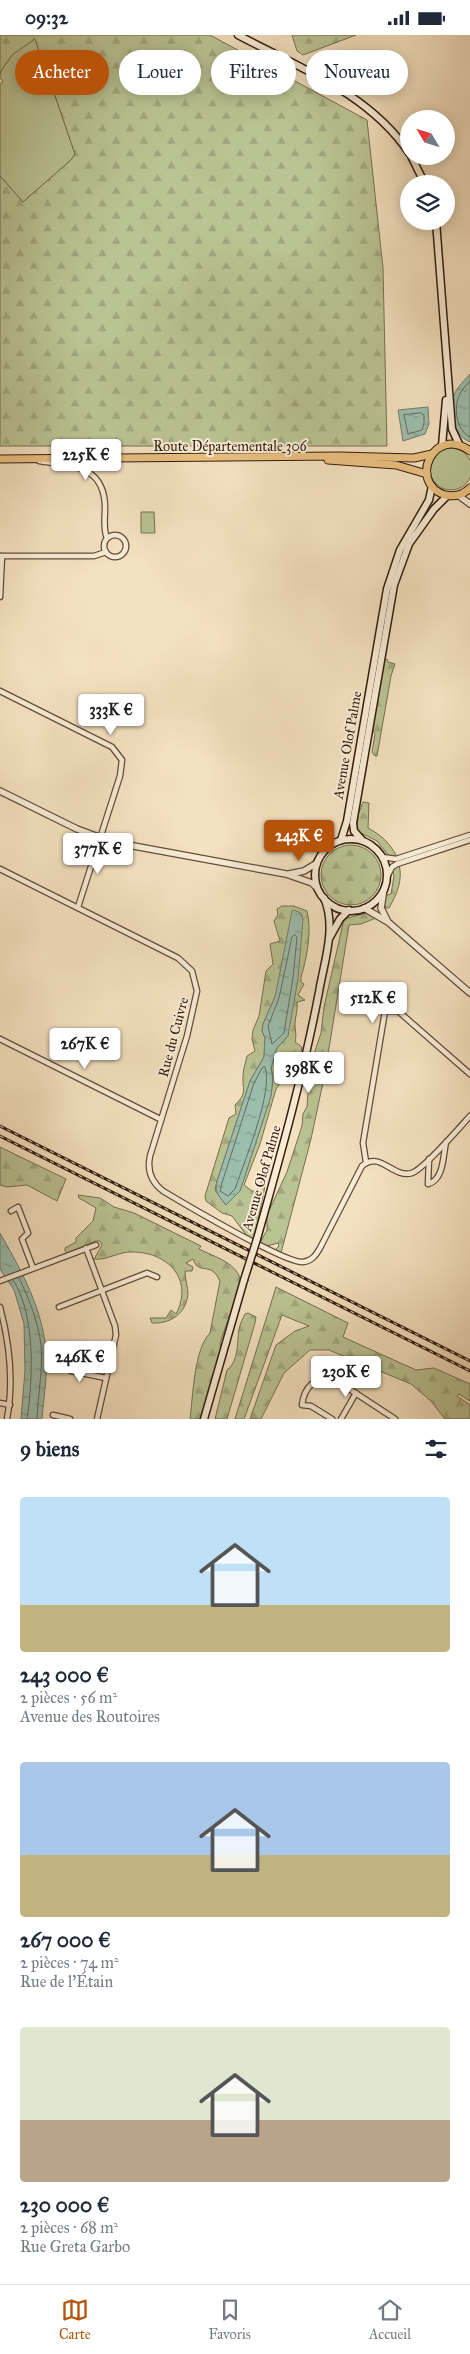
<!DOCTYPE html>
<html lang="fr">
<meta charset="utf-8">
<style>
body{margin:0;font-family:"IM FELL Great Primer",serif;background:#f2f2f3;color:#1f2937;height:100vh;display:flex;flex-direction:column;font-size:19px;white-space:nowrap}
*{box-sizing:border-box;margin:0}
p{font-size:16px;color:#747a83}
.icon{flex:none;width:28px;height:28px;fill:none;stroke:currentColor;stroke-width:2;stroke-linecap:round;stroke-linejoin:round}
.map{position:relative;height:1384px;overflow:hidden}
.side{display:flex;flex-direction:column;background:#fff;flex:1}
.side>*{flex:none}
.top-card{position:absolute;left:15px;top:15px;width:440px;height:45px;display:flex;gap:10px}
.needle{width:32px;rotate:308deg}
.tools{position:absolute;left:400px;top:75px;display:grid;gap:10px}
.tools a{display:grid;place-items:center;width:55px;height:55px;border-radius:50%;background:#fff;box-shadow:0 2px 12px #0003;font-size:25px}
.price{position:absolute;translate:-50% -42px;padding:0 11px;border-radius:5px;background:#fff;color:#222;font-size:16px;line-height:32px;filter:drop-shadow(0 1px 2px #0008)}
.price::after{content:'';position:absolute;left:50%;top:30px;width:15px;height:11px;margin-left:-8px;background:inherit;clip-path:polygon(0 0,100% 0,50% 100%)}
.price.current{background:#b45309;color:#fff}
ul{padding:0;list-style:none}
li{display:grid;align-content:center;gap:10px;height:265px;padding:0 20px}
li span{display:grid;place-items:center;height:155px;border-radius:5px;color:#555}
li>.icon{margin-inline-start:auto}
span .icon{width:90px;height:90px;fill:#fffc;stroke-width:1}
li b{font-size:21px}
h2{display:flex;justify-content:space-between;align-items:center;height:60px;padding:0 20px;font-size:21px}
.tag{padding:0 18px;border-radius:22px;background:#fff;box-shadow:0 2px 12px #0003;font-size:18px;line-height:45px}
.tag.current{background:#b45309;color:#fff}
.status{display:flex;justify-content:space-between;align-items:center;height:35px;padding:0 25px;background:#fff;direction:ltr}
.status svg{height:14px;fill:currentColor}
.tabs{display:flex;justify-content:space-around;align-items:center;height:70px;border-top:1px solid #e0e1e3;background:#fff;font-size:14px;color:#747a83}
.tabs a{display:grid;justify-items:center;gap:2px}
.tabs .current{color:#b45309}
.map>svg:first-child{display:block}
.grass{fill:#bac393;stroke:#766f50}
.forest{fill:url(#forest-firs);stroke:#766f50;fill-rule:evenodd}
.water{fill:url(#water-ripples);stroke:#727d6d}
.lines{fill:none;stroke-linecap:round;stroke-linejoin:round}
.shore{stroke:#686c5c;stroke-width:1}
.minor-casing{stroke:#634c39;stroke-width:7}
.tertiary-casing{stroke:#634c39;stroke-width:8}
.secondary-casing{stroke:#331b0c;stroke-width:9}
.primary-casing{stroke:#331b0c;stroke-width:9}
.minor{stroke:#f8ecd6;stroke-width:4.5}
.tertiary{stroke:#f8ecd6;stroke-width:5.5}
.secondary{stroke:#f8ecd6;stroke-width:6}
.primary{stroke:#eac080;stroke-width:7}
.rail-casing{stroke:#331b0c;stroke-width:3}
.rail{stroke:#f8ecd6;stroke-width:1;stroke-dasharray:4;stroke-linecap:butt}
.secondary-bridge-casing{stroke:#331b0c;stroke-width:9;stroke-linecap:butt}
.secondary-bridge{stroke:#f8ecd6;stroke-width:6}
.labels{text-anchor:middle;stroke-width:4;stroke-linejoin:round;paint-order:stroke}
.street-label{font-size:14px;fill:#331b0c;stroke:#f8ecd6}
</style>
<div class="status"><b>09:32</b><svg viewBox="0 0 49 12"><path d="M0 12V9h3v3zM5 12V6h3v6zM10 12V3h3v9zM15 12V0h3v12zM26 1h20v11H26zM47 4h2v5h-2z"/></svg></div>
<div class="map">
<svg width="470" height="1384" viewBox="0 0 470 1384">
<defs>
<pattern id="forest-firs" width="22" height="20" patternUnits="userSpaceOnUse" patternTransform="scale(1.25)"><rect width="22" height="20" fill="#bac393"/><path d="M5 1l3.5 6h-7zM16 11l3.5 6h-7z" fill="#a0a77e"/></pattern>
<pattern id="water-ripples" width="26" height="14" patternUnits="userSpaceOnUse" patternTransform="scale(1.25)"><rect width="26" height="14" fill="#9cbead"/><path d="M2 4q2-2 4 0t4 0M15 11q2-2 4 0t4 0" fill="none" stroke="#809a8b"/></pattern>
</defs>
<rect width="100%" height="100%" fill="#f4e1c0"/>
<filter id="stains"><feTurbulence type="fractalNoise" baseFrequency=".004" numOctaves="4"/><feColorMatrix values="0 0 0 0 .2 0 0 0 0 .09 0 0 0 0 .02 0 0 0 .5 -.17"/></filter>
<radialGradient id="worn" r=".72"><stop offset=".6" stop-color="#630" stop-opacity="0"/><stop offset="1" stop-color="#630" stop-opacity=".3"/></radialGradient>
<g class="grass">
<path d="M35,4L39,16L29,21L32,31L39,40L49,43L75,119L71,125L23,167L0,141V49L3,46L0,43C0,26 21,12 35,4Z"/>
<circle cx="451" cy="434" r="21"/>
<path d="M141,477H154L155,498H141Z"/>
</g>
<g class="forest">
<path d="M0,0H210L367,85L383,233L387,411H0V141L23,167L71,125L75,119L49,43C36,39 33,34 29,21L39,16L35,4L12,20L0,38Z"/>
<path d="M292,0H356L303,20L297,16Z"/>
<path d="M387,624L388,627L395,629L391,641L377,721H375L372,717L375,699L372,694L375,663L384,626Z"/>
<path d="M363,767L369,768L368,793C381,800 389,807 396,820L395,821H389L377,806L357,796L358,780Z"/>
<circle cx="351" cy="840" r="30"/>
<path d="M399,829C403,845 397,859 389,873H386L384,867L387,860L391,859L394,841L392,833Z"/>
<path d="M282,871H294L307,876C312,895 307,923 301,942V947L304,949L298,960L305,965L297,967C298,976 295,982 295,989C295,997 297,999 295,1007L302,1012L299,1027L297,1028L292,1020H285L283,1023V1044L276,1054L260,1109L244,1150L252,1156H256L262,1146H266L254,1205L247,1201L232,1181L222,1178L206,1166L205,1161L229,1083L236,1079L235,1070C248,1057 242,1055 243,1041C243,1034 246,1027 247,1021L255,1016L252,1004L253,995L259,981L266,936L273,929L270,909L280,906L274,886L278,880L277,874ZM275,962L288,1001L277,1013L271,1033L273,1043L271,1061L240,1156L225,1169L215,1155L217,1146L250,1046L264,1022L265,1003L262,996L263,989Z"/>
<path d="M370,877L376,883L361,889L349,890L325,1038L311,1104L281,1218L275,1215L279,1211L278,1208L267,1211L260,1208L267,1195V1180L287,1137L302,1091L303,1079L307,1072L309,1046L314,1019L321,998L324,972L344,884Z"/>
<path d="M0,1112L66,1144L57,1166L27,1150L7,1152L0,1150Z"/>
<path d="M78,1160L100,1163L114,1172L134,1178L201,1211L199,1214C215,1222 238,1228 241,1247L220,1308L221,1316L200,1384H190C193,1361 194,1314 210,1298L220,1246L216,1239L211,1235C201,1232 197,1235 193,1224L186,1228L193,1232L192,1236H185C185,1244 188,1252 188,1259C186,1279 170,1289 152,1288L150,1283H166L171,1275L176,1279C194,1244 168,1217 132,1217C121,1216 105,1226 94,1224L102,1210L100,1206H96L67,1218L65,1216V1213L76,1207V1203L93,1186L96,1173L79,1163Z"/>
<path d="M276,1252L348,1288L343,1302L416,1335L434,1333L470,1349V1366L459,1359L457,1361L470,1370V1384H445L431,1366L411,1349L329,1315H310L284,1338L261,1384H250L276,1310L295,1296L309,1291L282,1280L244,1384H235Z"/>
<path d="M248,1278L256,1282L255,1288L227,1384H215L227,1335C239,1327 237,1306 239,1294C240,1289 243,1283 245,1279Z"/>
</g>
<g class="water">
<path d="M470,339V407C453,400 447,375 455,358C458,351 465,345 470,339Z"/>
<path d="M428,372L429,389L425,399L403,406L398,375Z"/>
<path d="M294,875L301,878L303,884L298,944L288,1001L277,1013L271,1033L273,1043L271,1061L240,1156L226,1170C220,1162 214,1158 217,1146L250,1046L264,1022L265,1003L262,996L263,989L275,962L292,876Z"/>
<path d="M0,1198C20,1233 39,1267 45,1307C49,1332 44,1359 42,1384H21L25,1335L24,1289L14,1255L0,1234Z"/>
</g>
<g class="lines">
<g class="shore">
<path d="M470,346C467,350 462,354 460,359C453,371 456,396 470,402"/>
<path d="M421,378L424,380V388L422,395L408,399L404,380Z"/>
<path d="M295,900L297,902L293,943L284,998L272,1009L268,991L279,963L292,902Z"/>
<path d="M265,1032C274,1056 244,1127 235,1154L228,1161L220,1156L222,1148L254,1048L262,1033Z"/>
<path d="M19,1243C29,1263 38,1287 41,1310C43,1334 38,1359 37,1384"/>
<path d="M13,1245C36,1280 33,1344 27,1384"/>
</g>
<defs>
<g id="minor">
<path d="M39,426C72,431 105,430 105,473C105,483 103,495 107,503"/>
<circle cx="115" cy="511" r="11"/>
<path d="M0,521H94L106,517"/>
<path d="M0,562L2,521"/>
<path d="M0,656L112,712L122,725L120,741L78,872"/>
<path d="M382,822L396,824L470,800"/>
<path d="M0,834L178,923L192,936L197,956L187,1001L150,1121C147,1135 151,1147 163,1156C183,1168 286,1229 303,1227C312,1226 316,1220 320,1213L362,1131C380,1115 393,1144 412,1138C424,1134 460,1092 470,1081"/>
<path d="M387,842L392,832L397,829L470,805"/>
<path d="M0,1004L160,1084"/>
<path d="M429,1124L428,1149C444,1145 443,1121 446,1107"/>
<path d="M366,1127L363,1108L385,976H398L470,1039"/>
<path d="M11,1176L18,1172L28,1198L22,1204L33,1233"/>
<path d="M86,1213L115,1291L116,1300L97,1384"/>
<path d="M0,1246L96,1210"/>
<path d="M0,1272C10,1310 14,1346 7,1384"/>
<path d="M59,1272L147,1238L157,1242"/>
<path d="M64,1330L71,1336L106,1343"/>
<path d="M0,1368L10,1370"/>
<path d="M53,1380L70,1384"/>
<path d="M332,1384L311,1371L302,1370C304,1352 316,1340 334,1344L395,1384"/>
<path d="M341,1384L356,1358"/>
</g>
<g id="tertiary">
<path d="M458,460L470,469"/>
<path d="M0,756L77,794L112,807L286,839L312,848L317,853"/>
<path d="M289,839L304,836L317,828"/>
<path d="M384,854L381,873L387,885"/>
<path d="M364,873L388,887L470,958"/>
</g>
<g id="secondary">
<path d="M238,0C298,32 370,59 409,118"/>
<path d="M411,121L425,149"/>
<path d="M436,186L452,394L459,409"/>
<path d="M442,411L446,365"/>
<circle cx="351" cy="840" r="36"/>
<path d="M341,805L347,786L387,554L400,515L429,465L432,451"/>
<path d="M362,805L354,796L353,788L394,550L409,509L434,474L447,461"/>
<path d="M330,902L340,884L349,875"/>
<path d="M257,1204C280,1122 303,1041 319,957C324,927 337,892 324,863"/>
<path d="M204,1384L244,1245"/>
</g>
<g id="primary">
<path d="M470,416C434,389 407,448 445,460C454,462 463,460 470,453"/>
<path d="M0,424L340,421L414,423L432,419"/>
<path d="M328,425L396,430L427,439"/>
</g>
</defs>
<use href="#minor" class="minor-casing"/>
<use href="#tertiary" class="tertiary-casing"/>
<use href="#secondary" class="secondary-casing"/>
<use href="#primary" class="primary-casing"/>
<use href="#minor" class="minor"/>
<use href="#tertiary" class="tertiary"/>
<use href="#secondary" class="secondary"/>
<use href="#primary" class="primary"/>
<defs>
<g id="rail">
<path d="M0,1091L470,1326"/>
<path d="M0,1101L470,1336"/>
</g>
</defs>
<use href="#rail" class="rail-casing"/>
<use href="#rail" class="rail"/>
<defs>
<path id="secondary-bridge" d="M244,1245L257,1204"/>
</defs>
<use href="#secondary-bridge" class="secondary-bridge-casing"/>
<use href="#secondary-bridge" class="secondary-bridge"/>
</g>
<g class="labels">
<g class="street-label">
<text x="230" y="416">Route Départementale 306</text>
<text transform="translate(347 710) rotate(-80)" y="5">Avenue Olof Palme</text>
<text transform="translate(173 1002) rotate(-75)" y="5">Rue du Cuivre</text>
<text transform="translate(261 1143) rotate(-74)" y="5">Avenue Olof Palme</text>
</g>
</g>
<rect width="100%" height="100%" filter="url(#stains)"/>
<rect width="100%" height="100%" fill="url(#worn)"/>
</svg>
<div class="tools">
<a><svg class="needle" viewBox="-14 -14 28 28"><path d="M0-13l5 13h-10z" fill="#e53935"/><path d="M0 13l5-13h-10z" fill="#747a83"/></svg></a>
<a><svg class="icon" aria-label="layers" viewBox="0 0 24 24"><path d="M12 4l9 5-9 5-9-5zM3 14l9 5 9-5"/></svg></a>
</div>
<b class="price" style="left:86px;top:446px">225K €</b>
<b class="price" style="left:111px;top:701px">333K €</b>
<b class="price current" style="left:299px;top:827px">243K €</b>
<b class="price" style="left:98px;top:840px">377K €</b>
<b class="price" style="left:373px;top:989px">512K €</b>
<b class="price" style="left:85px;top:1035px">267K €</b>
<b class="price" style="left:309px;top:1059px">398K €</b>
<b class="price" style="left:80px;top:1348px">246K €</b>
<b class="price" style="left:346px;top:1363px">230K €</b>
<div class="top-card">
<a class="tag current">Acheter</a>
<a class="tag">Louer</a>
<a class="tag">Filtres</a>
<a class="tag">Nouveau</a>
</div>
</div>
<section class="side">
<h2>9 biens<svg class="icon" aria-label="filters" viewBox="0 0 24 24"><path d="M4 7h16M4 17h16"/><circle cx="9" cy="7" r="2"/><circle cx="15" cy="17" r="2"/></svg></h2>
<ul>
<li><span style="background:linear-gradient(#bfe0f5 70%,#c2b280 0)"><svg class="icon" aria-label="home" viewBox="0 0 24 24"><path d="M3 11l9-7 9 7M6 9v11h12V9"/></svg></span><div><b>243 000 €</b><p>2 pièces · 56 m²</p><p>Avenue des Routoires</p></div></li>
<li><span style="background:linear-gradient(#a9c7e8 60%,#c2b280 0)"><svg class="icon" aria-label="home" viewBox="0 0 24 24"><path d="M3 11l9-7 9 7M6 9v11h12V9"/></svg></span><div><b>267 000 €</b><p>2 pièces · 74 m²</p><p>Rue de l'Étain</p></div></li>
<li><span style="background:linear-gradient(#dfe7d0 60%,#b9a48a 0)"><svg class="icon" aria-label="home" viewBox="0 0 24 24"><path d="M3 11l9-7 9 7M6 9v11h12V9"/></svg></span><div><b>230 000 €</b><p>2 pièces · 68 m²</p><p>Rue Greta Garbo</p></div></li>
</ul>
</section>
<nav class="tabs">
<a class="current"><svg class="icon" aria-label="map" viewBox="0 0 24 24"><path d="M3 6l6-2 6 2 6-2v14l-6 2-6-2-6 2zM9 4v14M15 6v14"/></svg>Carte</a>
<a><svg class="icon" aria-label="saved" viewBox="0 0 24 24"><path d="M7 4h10v16l-5-4-5 4z"/></svg>Favoris</a>
<a><svg class="icon" aria-label="home" viewBox="0 0 24 24"><path d="M3 11l9-7 9 7M6 9v11h12V9"/></svg>Accueil</a>
</nav>
